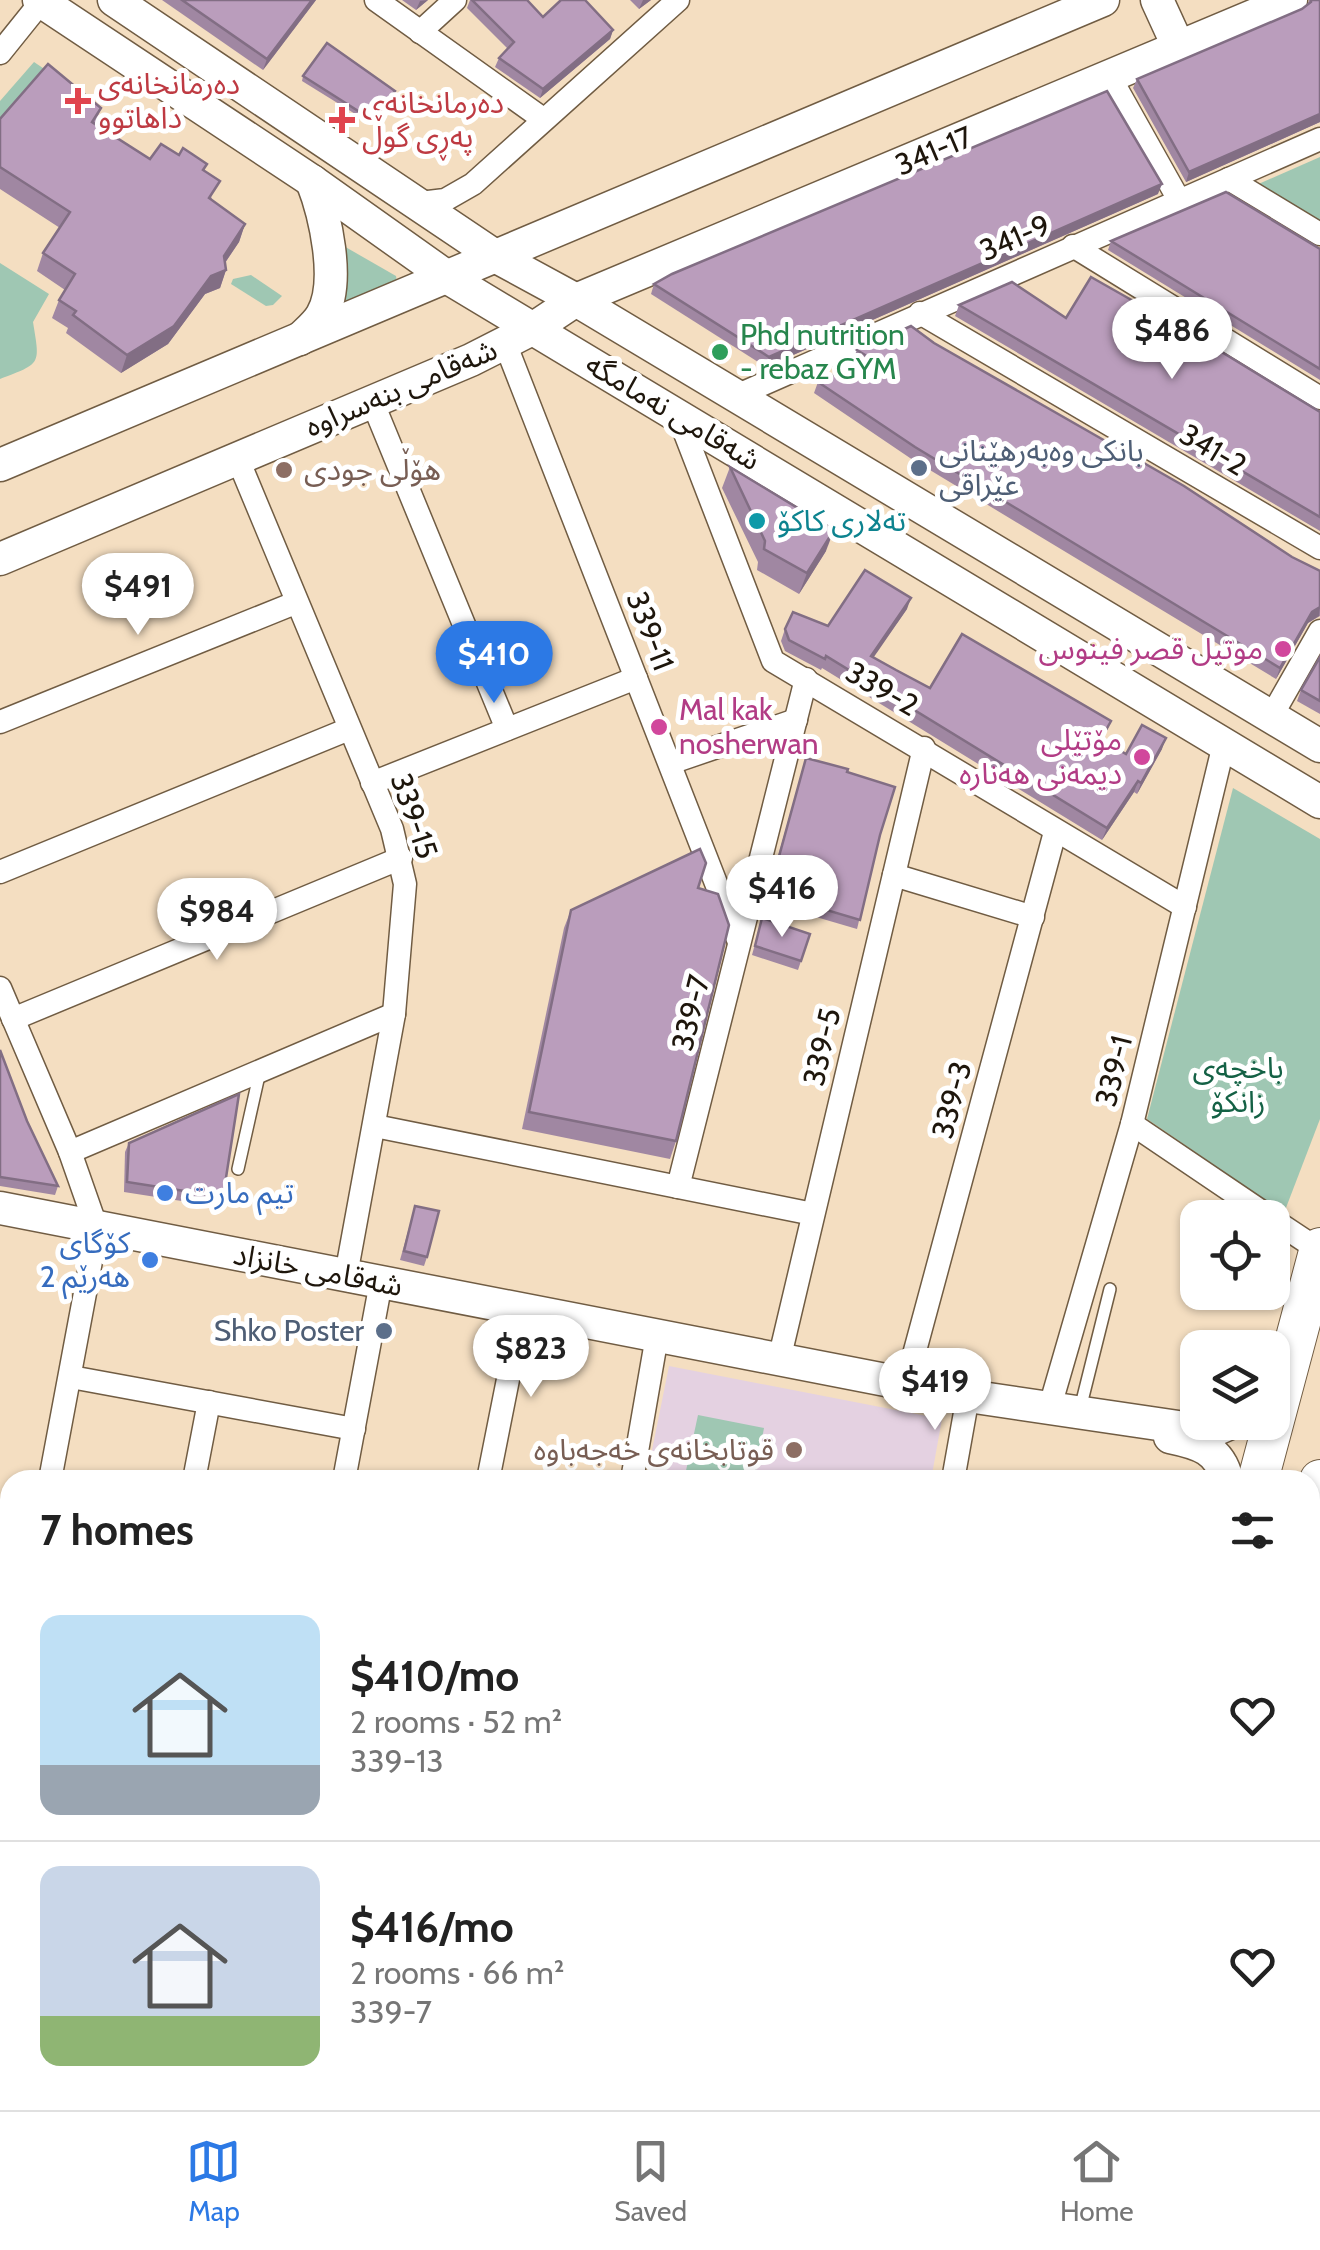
<!DOCTYPE html>
<meta charset="utf-8">
<style>
body{margin:0;font-family:Cabin,"Noto Sans Arabic",sans-serif;background:#f2f2f2;color:#222;height:100vh;display:flex;flex-direction:column;font-size:38px;white-space:nowrap}
*{box-sizing:border-box;margin:0}
p{font-size:32px;color:#767676}
.icon{flex:none;width:55px;height:55px;fill:none;stroke:currentColor;stroke-width:2;stroke-linecap:round;stroke-linejoin:round}
.map{position:relative;flex:1;overflow:hidden}
.drawer{position:absolute;left:0px;top:1470px;width:1320px;height:640px;display:flex;flex-direction:column;background:#fff;border-radius:30px 30px 0 0;box-shadow:0 2px 8px #0004}
.drawer>*{flex:none}
.tools{position:absolute;left:1180px;top:1200px;display:grid;gap:20px}
.tools a{display:grid;place-items:center;width:110px;height:110px;border-radius:20px;background:#fff;box-shadow:0 2px 8px #0004;font-size:50px}
.price{position:absolute;translate:-50% -85px;padding:0 22px;border-radius:35px;background:#fff;color:#222;font-size:32px;line-height:65px;filter:drop-shadow(0 2px 5px #0008)}
.price::after{content:'';position:absolute;left:50%;top:60px;width:30px;height:22px;margin-left:-15px;background:inherit;clip-path:polygon(0 0,100% 0,50% 100%)}
.price.current{background:#2c79e5;color:#fff}
ul{padding:0;list-style:none}
li{display:flex;align-items:center;gap:30px;height:250px;padding:0 40px}
li+li{border-top:2px solid #e0e0e0}
li span{display:grid;place-items:center;flex:none;width:280px;height:200px;border-radius:20px;color:#555}
li>.icon{margin-inline-start:auto}
span .icon{width:120px;height:120px;fill:#fffc;stroke-width:1}
li b{font-size:42px}
h2{display:flex;justify-content:space-between;align-items:center;height:120px;padding:0 40px;font-size:42px}
.tab-bar{display:flex;justify-content:space-around;align-items:center;height:140px;border-top:2px solid #e0e0e0;background:#fff;font-size:28px;color:#767676}
.tab-bar a{display:grid;justify-items:center;gap:5px}
.tab-bar .current{color:#2c79e5}
.map>svg:first-child{display:block}
.education{fill:#e4d1e1}
.green{fill:#9fc7b3}
.lines{fill:none;stroke-linecap:round;stroke-linejoin:round}
.lane-casing{stroke:#705c43;stroke-width:14}
.street-casing{stroke:#705c43;stroke-width:25}
.secondary-casing{stroke:#705c43;stroke-width:35}
.highway-casing{stroke:#705c43;stroke-width:42}
.lane{stroke:#fff;stroke-width:11}
.street{stroke:#fff;stroke-width:22}
.secondary{stroke:#fff;stroke-width:32}
.highway{stroke:#fff;stroke-width:40}
.wall{fill:#a087a2}
.shaded-wall{fill:#826e84}
.building{fill:#ba9dbc;stroke:#826e84;stroke-width:2.5}
.health-dot{fill:#e0444e;stroke:#fff;stroke-width:4}
.leisure-dot{fill:#2e9e5b;stroke:#fff;stroke-width:4}
.service-dot{fill:#5c6f8a;stroke:#fff;stroke-width:4}
.education-dot{fill:#8d6e63;stroke:#fff;stroke-width:4}
.culture-dot{fill:#0f9aa8;stroke:#fff;stroke-width:4}
.hotel-dot{fill:#d1479c;stroke:#fff;stroke-width:4}
.shop-dot{fill:#3f7fe0;stroke:#fff;stroke-width:4}
.labels{text-anchor:middle;stroke-width:10;stroke-linejoin:round;paint-order:stroke}
.health-label{font-size:30px;fill:#be3a42;stroke:#fff;text-anchor:start}
.street-label{font-size:30px;fill:#1e160c;stroke:#fff}
.leisure-label{font-size:30px;fill:#27864d;stroke:#fff;text-anchor:start}
.service-label{font-size:30px;fill:#4e5e75;stroke:#fff;text-anchor:start}
.education-label{font-size:30px;fill:#785e54;stroke:#fff;text-anchor:start}
.culture-label{font-size:30px;fill:#0d838f;stroke:#fff;text-anchor:start}
.hotel-label{font-size:30px;fill:#b23c85;stroke:#fff;text-anchor:end}
.park-label{font-size:30px;fill:#146145;stroke:#fff}
.shop-label{font-size:30px;fill:#366cbe;stroke:#fff;text-anchor:start}
</style>
<div class="map">
<svg width="1320" height="2110" viewBox="0 0 1320 2110">
<rect width="100%" height="100%" fill="#f4dec1"/>
<path class="education" d="M669,1366L942,1419L931,1480H646Z"/>
<g class="green">
<path d="M34,62L71,87L0,123V101Z"/>
<path d="M1320,157V226L1254,186Z"/>
<path d="M335,241L396,276L397,282L335,309Z"/>
<path d="M0,263L49,294L33,322C40,365 42,363 0,379Z"/>
<path d="M251,275L282,296L273,305L266,306L231,284L233,279Z"/>
<path d="M1233,788L1320,839V1119L1284,1213L1147,1119Z"/>
<path d="M698,1415L764,1428L754,1480H684Z"/>
</g>
<g class="lines">
<defs>
<g id="lane">
<path d="M238,1169L260,1071"/>
<path d="M1080,1409L1110,1289"/>
<path d="M0,1824L10,1814"/>
</g>
<g id="street">
<path d="M376,0L543,119"/>
<path d="M420,32L455,0"/>
<path d="M0,53L41,2"/>
<path d="M1110,77L1179,200"/>
<path d="M1229,179L1320,234"/>
<path d="M420,203L445,200L473,184L678,0"/>
<path d="M1073,246L1320,398"/>
<path d="M920,313L1320,548"/>
<path d="M505,343L739,942"/>
<path d="M736,396L1320,139"/>
<path d="M372,401L507,729"/>
<path d="M678,415L773,661L1185,907"/>
<path d="M237,457L392,829L405,884L394,1014L346,1275"/>
<path d="M1271,717L1320,631"/>
<path d="M0,722L295,603"/>
<path d="M670,763L796,720"/>
<path d="M372,783L636,678"/>
<path d="M0,872L349,729"/>
<path d="M894,875L1033,917"/>
<path d="M0,988L70,1152L97,1229L50,1480"/>
<path d="M13,1019L401,858"/>
<path d="M1132,1124L1271,1218"/>
<path d="M375,1126L813,1214"/>
<path d="M70,1152L394,1014"/>
<path d="M678,1187L806,679"/>
<path d="M1272,1219L1319,1250"/>
<path d="M779,1360L924,748"/>
<path d="M71,1377L354,1429"/>
<path d="M906,1384L1055,832"/>
<path d="M1049,1410L1132,1124L1224,744"/>
<path d="M194,1480L209,1402"/>
<path d="M344,1480L381,1282"/>
<path d="M488,1480L522,1309"/>
<path d="M632,1480L657,1336"/>
<path d="M953,1480L968,1396"/>
<path d="M1310,1671L1320,1674"/>
<path d="M1310,1711L1320,1719"/>
<path d="M2,1724L10,1683"/>
<path d="M1310,1738L1320,1747"/>
<path d="M0,1917L10,1919"/>
<path d="M1310,1969L1320,1984"/>
<path d="M549,2100L555,2110"/>
<path d="M709,2100L715,2110"/>
<path d="M863,2100L869,2110"/>
<path d="M1036,2100L1042,2110"/>
<path d="M69,2110L71,2100"/>
<path d="M228,2110L229,2100"/>
<path d="M425,2110L435,2100"/>
</g>
<g id="secondary">
<path d="M39,0L312,181L450,279L1320,802"/>
<path d="M114,0L495,256L576,300L1320,746"/>
<path d="M1157,0L1179,48"/>
<path d="M300,339C307,332 317,324 322,315C341,282 325,214 312,181"/>
<path d="M0,465C369,313 735,154 1103,0"/>
<path d="M0,559L471,360L534,328L576,300L1291,0"/>
<path d="M0,1208L968,1396L1185,1428H1219L1233,1422"/>
<path d="M1170,1437C1199,1443 1220,1449 1227,1480"/>
<path d="M1310,1654L1320,1610"/>
<path d="M1204,2110L1206,2100"/>
</g>
<g id="highway">
<path d="M1258,1480L1320,1248"/>
<path d="M1310,1519L1320,1480"/>
<path d="M1310,1590L1320,1592"/>
<path d="M1100,2110L1102,2100"/>
<path d="M1172,2110L1174,2100"/>
</g>
</defs>
<use href="#lane" class="lane-casing"/>
<use href="#street" class="street-casing"/>
<use href="#secondary" class="secondary-casing"/>
<use href="#highway" class="highway-casing"/>
<use href="#lane" class="lane"/>
<use href="#street" class="street"/>
<use href="#secondary" class="secondary"/>
<use href="#highway" class="highway"/>
</g>
<g class="wall">
<path d="M162,0H316L263,70Z"/>
<path d="M402,0H428L416,10Z"/>
<path d="M470,0H527L543,17L613,30L610,39L540,98L495,67L499,58L508,49L467,8Z"/>
<path d="M630,0H651L639,9Z"/>
<path d="M1309,0H1320V122L1186,182L1133,88L1137,79L1302,9L1308,4Z"/>
<path d="M303,76L395,91L373,125L302,81Z"/>
<path d="M101,108L95,124L150,159L205,171L212,200L245,224L239,242L225,263L226,270L220,288L205,294L168,344L121,373L66,333L68,328L52,318L59,300L65,290L37,271L43,253L60,228L0,189V119Z"/>
<path d="M1158,194L766,367L651,294L654,284Z"/>
<path d="M1111,241L1320,249V380L1108,250Z"/>
<path d="M959,305L1066,318L1320,412V531L955,316Z"/>
<path d="M934,343L1292,557L1320,571V616L1308,623L1276,679L910,458L814,393L818,382L857,364L852,361L857,350Z"/>
<path d="M730,467L826,551L799,594L757,570L758,562L722,488Z"/>
<path d="M907,609L873,657L930,688L1111,721L1103,740L1126,754L1162,749L1137,794L1134,792L1102,840L822,668L821,670L785,651L781,641L785,629L828,626Z"/>
<path d="M1320,657V714L1297,701L1301,690Z"/>
<path d="M806,758L847,772L880,835L857,929L765,902Z"/>
<path d="M698,888L676,1141L670,1159L522,1129L564,928L571,910Z"/>
<path d="M762,918L810,934L798,970L752,955Z"/>
<path d="M0,1050L27,1121L58,1186L55,1195L0,1186Z"/>
<path d="M129,1143L223,1197L220,1207L124,1192L125,1152Z"/>
<path d="M415,1206L427,1257L424,1266L400,1260Z"/>
</g>
<g class="shaded-wall">
<path d="M312,0H316L263,70L267,59Z"/>
<path d="M428,0L416,10L420,1Z"/>
<path d="M643,0H651L639,9Z"/>
<path d="M613,30L610,39L540,98L543,89Z"/>
<path d="M1320,114V122L1186,182L1189,172Z"/>
<path d="M1162,184L1158,194L766,367L769,357Z"/>
<path d="M245,224L239,242L218,273L226,270L220,288L205,294L168,344L121,373L127,355L224,256Z"/>
<path d="M834,530L826,551L799,594L807,573Z"/>
<path d="M911,598L907,609L867,667L871,656Z"/>
<path d="M1320,607L1319,616L1308,623L1276,679L1280,668L1312,612Z"/>
<path d="M1166,738L1162,749L1137,794L1141,783Z"/>
<path d="M1138,781L1134,792L1102,840L1107,828Z"/>
</g>
<g class="building">
<path d="M182,0H312L267,59Z"/>
<path d="M472,0H527L543,17L561,0H585L613,30L543,89L499,58L514,42Z"/>
<path d="M1311,0H1320V114L1189,172L1137,79L1302,9L1311,2Z"/>
<path d="M327,43L395,91L374,121L303,76Z"/>
<path d="M48,64L101,108L92,122L150,159L161,144L179,155L183,148L207,164L203,170L220,181L209,198L245,224L224,256L226,270L211,276L174,326L127,355L73,315L76,311L59,300L75,274L43,253L70,212L0,167V119Z"/>
<path d="M1107,91L1162,184L769,357L654,284L672,274Z"/>
<path d="M1226,192L1320,249V369L1111,241Z"/>
<path d="M1091,277L1202,340L1320,412V517L959,305L1012,282L1066,318Z"/>
<path d="M911,326L934,343L1184,486L1292,557L1320,571V607L1312,612L1280,668L915,447L818,382L870,358L857,350Z"/>
<path d="M730,467L834,530L807,573L764,549L765,541Z"/>
<path d="M865,570L911,598L871,656L896,670L930,688L962,634L1111,721L1101,739L1126,754L1142,725L1166,738L1141,783L1138,781L1107,828L826,656L825,659L789,640L785,629L793,612L828,626Z"/>
<path d="M1320,657V701L1301,690Z"/>
<path d="M806,758L848,769L847,772L895,787L880,835L860,920L769,893Z"/>
<path d="M700,849L706,863L698,888L718,894L729,925L676,1141L529,1112L571,910Z"/>
<path d="M762,918L810,934L801,961L755,946Z"/>
<path d="M0,1050L27,1121L58,1186L0,1177Z"/>
<path d="M239,1094L223,1197L127,1182L129,1143Z"/>
<path d="M415,1206L439,1211L427,1257L404,1251Z"/>
</g>
<g class="health-dot">
<path d="M73 86h10v10h10v10h-10v10h-10v-10h-10v-10h10z"/>
<path d="M337 105h10v10h10v10h-10v10h-10v-10h-10v-10h10z"/>
</g>
<circle class="leisure-dot" cx="720" cy="352" r="10"/>
<g class="service-dot">
<circle cx="919" cy="468" r="10"/>
<circle cx="384" cy="1331" r="10"/>
</g>
<g class="education-dot">
<circle cx="284" cy="470" r="10"/>
<circle cx="794" cy="1450" r="10"/>
</g>
<circle class="culture-dot" cx="757" cy="521" r="10"/>
<g class="hotel-dot">
<circle cx="1283" cy="649" r="10"/>
<circle cx="659" cy="727" r="10"/>
<circle cx="1142" cy="757" r="10"/>
</g>
<g class="shop-dot">
<circle cx="165" cy="1193" r="10"/>
<circle cx="150" cy="1260" r="10"/>
</g>
<g class="labels">
<g class="health-label">
<text x="98" y="94">دەرمانخانەی<tspan x="98" dy="34">داهاتوو</tspan></text>
<text x="362" y="113">دەرمانخانەی<tspan x="362" dy="34">پەڕی گوڵ</tspan></text>
</g>
<g class="street-label">
<text transform="translate(934 151) rotate(-23)" y="10">341-17</text>
<text transform="translate(1015 238) rotate(-23)" y="10">341-9</text>
<text transform="translate(401 388) rotate(-23)" y="10">شەقامی بنەسراوە</text>
<text transform="translate(673 412) rotate(31)" y="10">شەقامی نەمامگە</text>
<text transform="translate(1213 450) rotate(31)" y="10">341-2</text>
<text transform="translate(650 631) rotate(69)" y="10">339-11</text>
<text transform="translate(882 689) rotate(30)" y="10">339-2</text>
<text transform="translate(414 816) rotate(71)" y="10">339-15</text>
<text transform="translate(691 1013) rotate(-76)" y="10">339-7</text>
<text transform="translate(822 1047) rotate(-77)" y="10">339-5</text>
<text transform="translate(1114 1071) rotate(-76)" y="10">339-1</text>
<text transform="translate(952 1100) rotate(-75)" y="10">339-3</text>
<text transform="translate(318 1270) rotate(11)" y="10">شەقامی خانزاد</text>
</g>
<g class="leisure-label">
<text x="740" y="345">Phd nutrition<tspan x="740" dy="34">- rebaz GYM</tspan></text>
</g>
<g class="service-label">
<text x="939" y="461">بانکی وەبەرهێنانی<tspan x="939" dy="34">عێراقی</tspan></text>
<text x="364" y="1341" text-anchor="end">Shko Poster</text>
</g>
<g class="education-label">
<text x="304" y="480">هۆڵی جودی</text>
<text x="774" y="1460" text-anchor="end">قوتابخانەی خەجەباوە</text>
</g>
<g class="culture-label">
<text x="777" y="531">تەلاری کاکۆ</text>
</g>
<g class="hotel-label">
<text x="1263" y="659">موتيل قصر فينوس</text>
<text x="679" y="720" text-anchor="start">Mal kak<tspan x="679" dy="34">nosherwan</tspan></text>
<text x="1122" y="750">مۆتێلی<tspan x="1122" dy="34">دیمەنی هەنارە</tspan></text>
</g>
<g class="park-label">
<text x="1238" y="1078">باخچەی<tspan x="1238" dy="34">زانکۆ</tspan></text>
</g>
<g class="shop-label">
<text x="185" y="1203">تيم مارت</text>
<text x="130" y="1253" text-anchor="end">کۆگای<tspan x="130" dy="34">هەرێم 2</tspan></text>
</g>
</g>
</svg>
<div class="tools">
<a><svg class="icon" aria-label="locate" viewBox="0 0 24 24"><circle cx="12" cy="12" r="6"/><path d="M12 2v4M12 18v4M2 12h4M18 12h4"/></svg></a>
<a><svg class="icon" aria-label="layers" viewBox="0 0 24 24"><path d="M12 4l9 5-9 5-9-5zM3 14l9 5 9-5"/></svg></a>
</div>
<b class="price" style="left:1172px;top:382px">$486</b>
<b class="price" style="left:138px;top:638px">$491</b>
<b class="price current" style="left:494px;top:706px">$410</b>
<b class="price" style="left:782px;top:940px">$416</b>
<b class="price" style="left:217px;top:963px">$984</b>
<b class="price" style="left:531px;top:1400px">$823</b>
<b class="price" style="left:935px;top:1433px">$419</b>
<section class="drawer">
<h2>7 homes<svg class="icon" aria-label="filters" viewBox="0 0 24 24"><path d="M4 7h16M4 17h16"/><circle cx="9" cy="7" r="2"/><circle cx="15" cy="17" r="2"/></svg></h2>
<ul>
<li><span style="background:linear-gradient(#bfe0f5 75%,#9aa5b1 0)"><svg class="icon" aria-label="home" viewBox="0 0 24 24"><path d="M3 11l9-7 9 7M6 9v11h12V9"/></svg></span><div><b>$410/mo</b><p>2 rooms · 52 m²</p><p>339-13</p></div><svg class="icon" aria-label="heart" viewBox="0 0 24 24"><path d="M12 20l-8-8c-3-5 5-10 8-4 3-6 11-1 8 4z"/></svg></li>
<li><span style="background:linear-gradient(#c9d6e8 75%,#8fb573 0)"><svg class="icon" aria-label="home" viewBox="0 0 24 24"><path d="M3 11l9-7 9 7M6 9v11h12V9"/></svg></span><div><b>$416/mo</b><p>2 rooms · 66 m²</p><p>339-7</p></div><svg class="icon" aria-label="heart" viewBox="0 0 24 24"><path d="M12 20l-8-8c-3-5 5-10 8-4 3-6 11-1 8 4z"/></svg></li>
</ul>
</section>
</div>
<nav class="tab-bar">
<a class="current"><svg class="icon" aria-label="map" viewBox="0 0 24 24"><path d="M3 6l6-2 6 2 6-2v14l-6 2-6-2-6 2zM9 4v14M15 6v14"/></svg>Map</a>
<a><svg class="icon" aria-label="saved" viewBox="0 0 24 24"><path d="M7 4h10v16l-5-4-5 4z"/></svg>Saved</a>
<a><svg class="icon" aria-label="home" viewBox="0 0 24 24"><path d="M3 11l9-7 9 7M6 9v11h12V9"/></svg>Home</a>
</nav>
